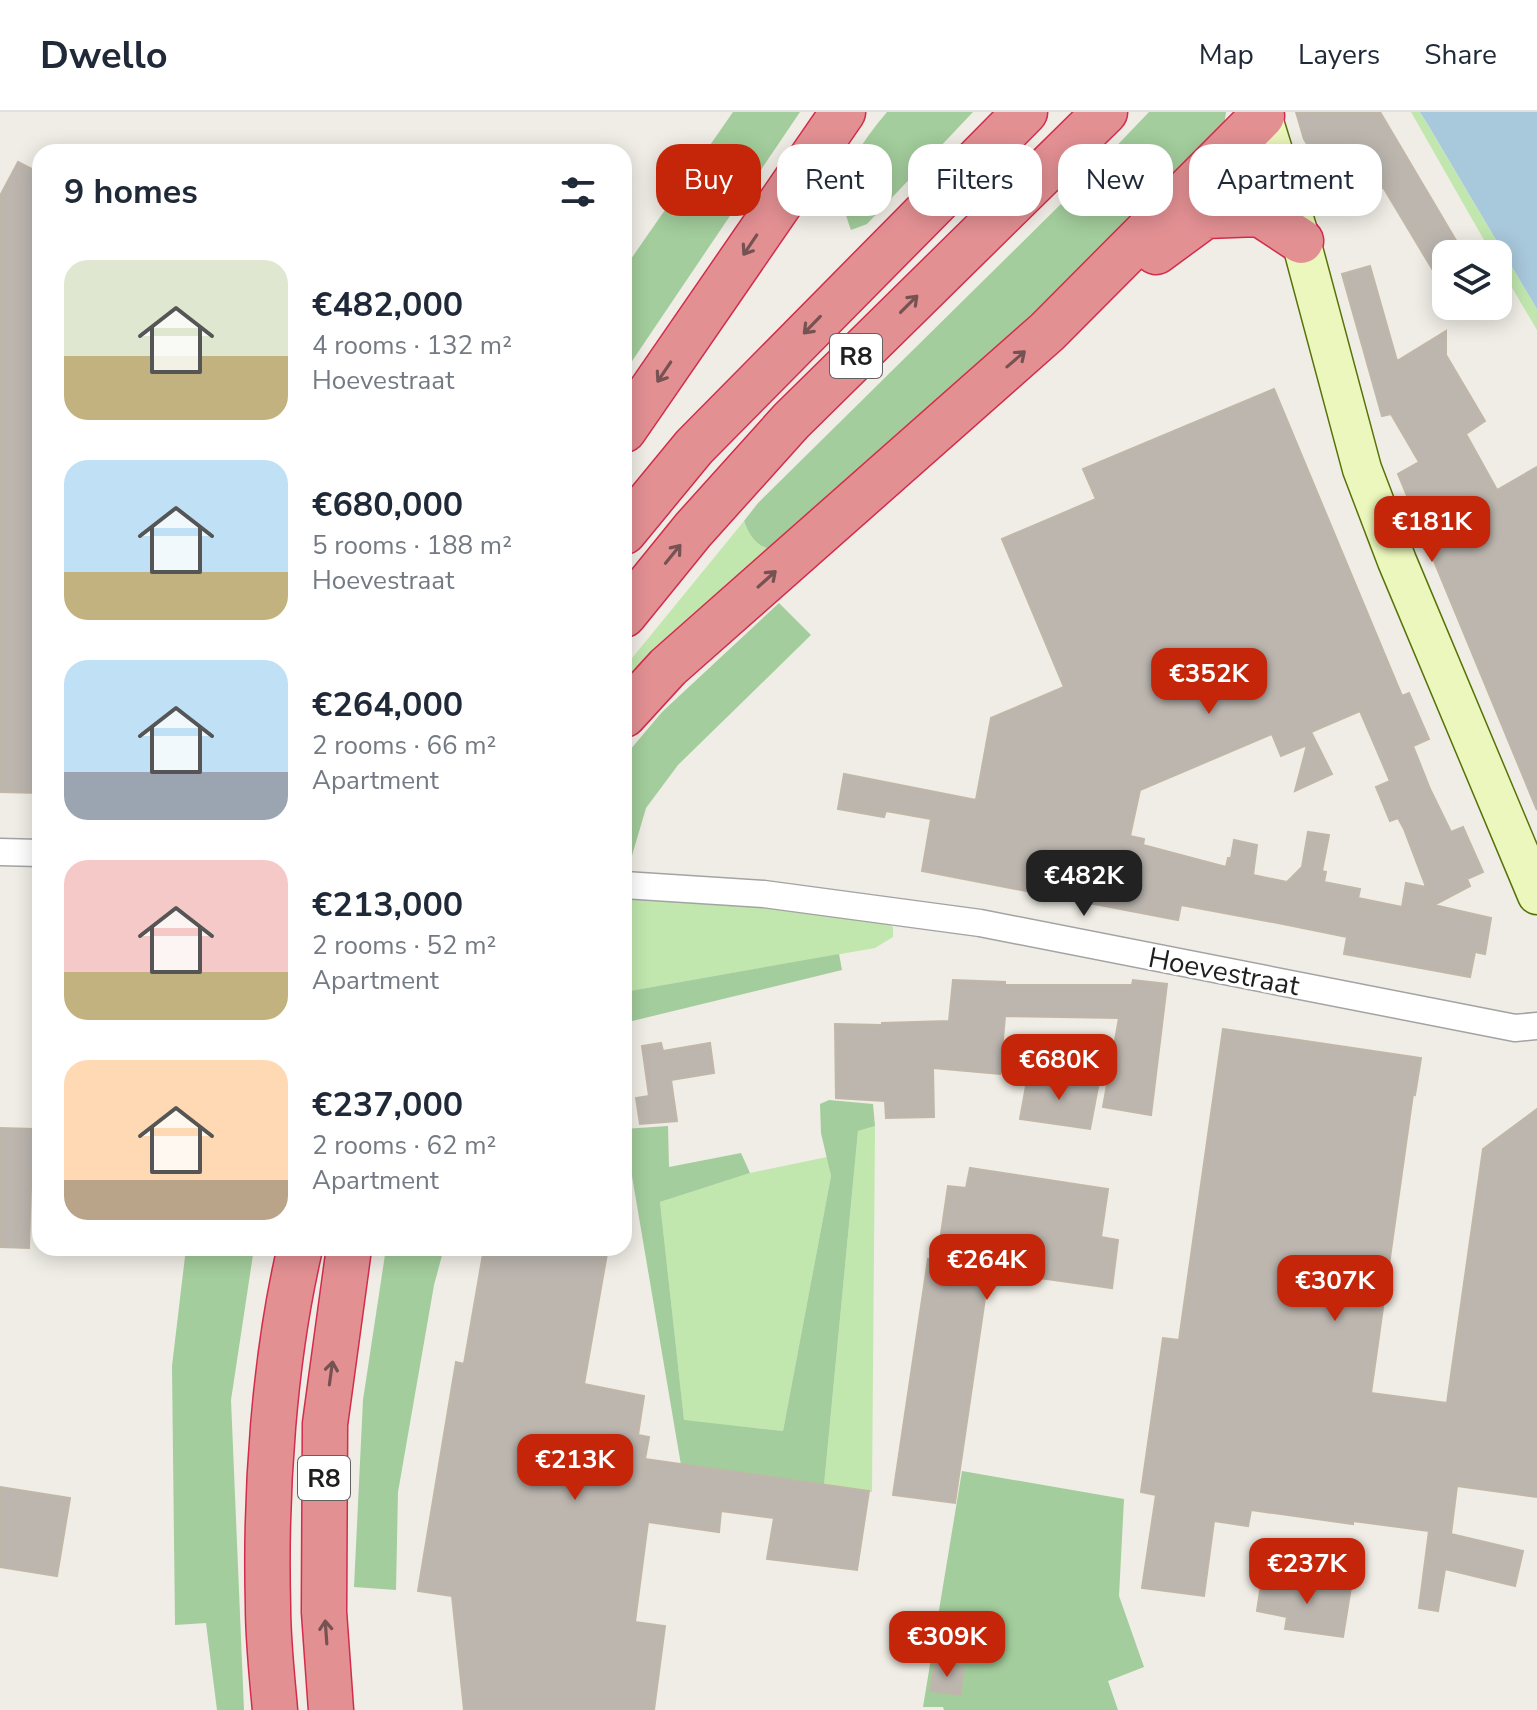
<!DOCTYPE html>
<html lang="en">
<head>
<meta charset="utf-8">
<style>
	:root { --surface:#fff; --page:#f6f6f7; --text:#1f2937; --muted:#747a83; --line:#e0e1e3; --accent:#c52508 }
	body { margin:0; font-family:"Nunito Sans",sans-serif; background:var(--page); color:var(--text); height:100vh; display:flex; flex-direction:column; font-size:30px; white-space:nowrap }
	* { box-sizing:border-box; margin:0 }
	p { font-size:26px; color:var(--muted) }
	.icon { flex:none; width:44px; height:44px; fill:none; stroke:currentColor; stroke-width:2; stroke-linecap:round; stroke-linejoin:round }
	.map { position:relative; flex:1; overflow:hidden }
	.sheet { position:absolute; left:32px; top:32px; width:600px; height:1112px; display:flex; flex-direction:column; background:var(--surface); border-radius:24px; box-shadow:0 4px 20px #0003 }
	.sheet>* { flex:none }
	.guide { position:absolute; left:656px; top:32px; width:760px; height:72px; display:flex; gap:16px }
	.fabs { position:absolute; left:1432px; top:128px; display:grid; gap:16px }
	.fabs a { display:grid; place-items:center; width:80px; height:80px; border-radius:16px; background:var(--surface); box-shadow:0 4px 20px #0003; font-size:40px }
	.price { position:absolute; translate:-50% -68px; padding:0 18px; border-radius:16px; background:var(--accent); color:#fff; font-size:26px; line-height:52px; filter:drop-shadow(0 2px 4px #0008) }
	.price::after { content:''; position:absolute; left:50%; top:48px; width:24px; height:18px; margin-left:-12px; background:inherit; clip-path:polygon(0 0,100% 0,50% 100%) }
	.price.current { background:#222; color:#fff }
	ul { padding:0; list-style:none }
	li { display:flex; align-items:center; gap:24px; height:200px; padding:0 32px }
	li span { display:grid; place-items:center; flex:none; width:224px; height:160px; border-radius:24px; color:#555 }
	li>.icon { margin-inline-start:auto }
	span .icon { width:96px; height:96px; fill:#fffc; stroke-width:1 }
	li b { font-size:34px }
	h2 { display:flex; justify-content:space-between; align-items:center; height:96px; padding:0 32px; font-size:34px }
	.chip { padding:0 28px; border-radius:24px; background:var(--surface); box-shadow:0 4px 20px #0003; font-size:28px; line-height:72px }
	.chip.current { background:var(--accent); color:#fff }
	header { display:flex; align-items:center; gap:48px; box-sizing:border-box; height:112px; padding:0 40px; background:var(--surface); border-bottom:2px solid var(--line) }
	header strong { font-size:38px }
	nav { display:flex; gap:44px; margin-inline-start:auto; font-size:28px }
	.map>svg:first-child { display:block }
	.grass { fill:#c1e7ae }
	.forest { fill:#a3cd9c }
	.water { fill:#a8c8db }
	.building { fill:#bcb6af; stroke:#c0b7a8; stroke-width:2; fill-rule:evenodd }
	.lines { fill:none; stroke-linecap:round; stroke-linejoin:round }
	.street-casing { stroke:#a3a3a3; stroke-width:29 }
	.secondary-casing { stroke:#577209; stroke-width:41 }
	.highway-casing { stroke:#d42c4c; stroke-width:47 }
	.street { stroke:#fff; stroke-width:26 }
	.secondary { stroke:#ebf7bc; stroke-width:38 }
	.highway { stroke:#e39093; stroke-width:44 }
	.oneway { stroke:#775253 }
	.labels { text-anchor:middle; stroke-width:6; stroke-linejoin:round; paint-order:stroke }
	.shield { fill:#fff; stroke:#626262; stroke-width:2 }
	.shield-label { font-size:26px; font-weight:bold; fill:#1f1f1f }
	.street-label { font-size:28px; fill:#1f1f1f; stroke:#fff }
</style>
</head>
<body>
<header>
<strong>Dwello</strong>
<nav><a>Map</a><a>Layers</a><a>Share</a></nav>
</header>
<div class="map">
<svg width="1537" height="1598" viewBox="0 0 1537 1598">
	<rect width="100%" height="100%" fill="#efede5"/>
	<!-- grass -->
	<path class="grass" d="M1411,0h9l117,197v21l-39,-66v-10h-6z
		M744,409c6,17 15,28 32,29l-152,142v-24z
		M624,780l89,7 175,24 5,4v10l-18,11 -251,44z
		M875,1014l-3,366 -48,-7 34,-354z
		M827,1045l4,19 -48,255 -99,-10 -24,-219 90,-29z"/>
	<!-- forest -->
	<path class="forest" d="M733,0h67l-176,261v-104z
		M887,0h86l-106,112 -16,6c-5,-14 -12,-34 -7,-49 8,-25 27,-50 43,-69z
		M1149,0h77l-3,21 -86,101 -361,316c-17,-1 -26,-12 -32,-29l14,-18 304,-300z
		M779,491l32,32 -133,130 -32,43 -15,51h-7v-102l38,-45z
		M839,842l3,16 -218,53v-31z
		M829,988l44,4 2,22 -17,5 -34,354 -143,-20 -57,-336 44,-3 1,41 72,-14 9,20 -90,29 24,218 99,11 48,-255 -10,-43 -1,-29z
		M186,1136h68l-23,152 13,310h-27l-11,-87 -31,2 -3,-259z
		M386,1136h58l-10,37 -36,207 -2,98 -42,-3 9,-187z
		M962,1359l162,28 -5,97 25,71 -36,14 10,29h-174l-1,-3h-20z"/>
	<!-- water -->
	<path class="water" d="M1420,0h117v197l-109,-184z"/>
	<!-- building -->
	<path class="building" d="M1296,0h84l84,142h-18v38l-63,-105 -37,22 -42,-70z
		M18,50l22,11v620l-40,-1v-596z
		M1370,154l27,95 49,-30v24l39,66 -19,13 31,56 40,-23v343l-139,-336 21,-12 -28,-48 -9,2 -40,-142z
		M1274,277l128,307 7,-3 20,46 -16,7 17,43 21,43 12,-5 20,45 -16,7 3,7 -36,19 57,13 -6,36 -10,-2 -5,25 -126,-23 3,-17 -64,-13 -102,-19 -3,15 -256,-49 9,-52 -45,-8 -2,6 -46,-8 6,-35 132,26 15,-82 73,-31 -62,-148 94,-40 -13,-30zM1360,599l30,70 -14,6 14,34 8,-3 6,11 22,58 -20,-4 -4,24 -44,-9 2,-9 -36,-7 2,-10 -4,-1 7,-36 -21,-3 -6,35 -15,15 -34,-7 4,-30 -23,-5 -3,18h-3l-2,9 -83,-22 1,-6 -14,-3 10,-46 132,-56 9,22 26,-11 -12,46 37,-17 -21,-42z
		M953,868l52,2v3h127l1,-5 34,4 -16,131 -48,-8 16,-89 -114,-2 -5,58 -67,-6 1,49 -48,1 -1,-17 -49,-3 -1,-74 47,1v-2l67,-2z
		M1223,917l198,29 -6,37 -2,-1 -42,299 76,10 36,-254 54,-40v388l-80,-11 -6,48 72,17 -8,35 -70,-17 -7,42 -19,-3 10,-77 -76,-10v3l-102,-14 -3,16 -34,-5 -10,75 -62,-8 14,-93 -15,-3 22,-154 16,2z
		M661,931l2,8 47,-8 4,30 -43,7 6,41 -37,3 -4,-26 13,-2 -7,-50z
		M1028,963l70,12 -8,42 -70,-10z
		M0,1016l33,1 -4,119 -29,-1z
		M970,1056l138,21 -7,48 17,3 -6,48 -123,-17 -34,232 -62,-8 35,-236 9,2 11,-75 18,2z
		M484,1136h124l-24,136 60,12 -6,39 11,2 -4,22 224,32 -12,79 -90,-11 7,-41 -53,-7 -2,21 -71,-10 -13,100 30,4 -11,84h-190l-12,-114 -34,-5 38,-229 8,2z
		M0,1375l70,11 -13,78 -57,-9z
		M1262,1466l58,9 1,-4 30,4 -8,50 -58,-8 2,-12 -30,-6z
		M935,1551l29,4 -4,28 -30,-4z"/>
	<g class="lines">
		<defs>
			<path id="street" d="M0,740l40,1
				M624,773l140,9 216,29 535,105 22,-2"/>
			<path id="secondary" d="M1261,0l40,129 61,228 35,92 140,334"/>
			<path id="highway" d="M1156,140l49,-36 55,-2 41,27
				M624,318l219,-318
				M624,420l70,-85 331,-335
				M624,503l69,-85 98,-109 314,-309
				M624,603l44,-48 379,-335 215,-216
				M275,1598c-3,-34 -7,-69 -7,-104 -3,-114 6,-247 32,-358
				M331,1598l-7,-98 1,-188 24,-176"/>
		</defs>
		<!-- street casing -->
		<use href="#street" class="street-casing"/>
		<!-- secondary casing -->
		<use href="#secondary" class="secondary-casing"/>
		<!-- highway casing -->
		<use href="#highway" class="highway-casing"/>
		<!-- street -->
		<use href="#street" class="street"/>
		<!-- secondary -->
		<use href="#secondary" class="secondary"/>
		<!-- highway -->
		<use href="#highway" class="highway"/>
	</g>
	<!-- one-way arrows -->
	<defs><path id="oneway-shaft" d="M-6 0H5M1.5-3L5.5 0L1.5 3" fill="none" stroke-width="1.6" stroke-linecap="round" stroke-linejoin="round" transform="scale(2)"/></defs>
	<g class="oneway">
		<use href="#oneway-shaft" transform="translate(750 133) rotate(124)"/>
		<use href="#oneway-shaft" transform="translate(909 192) rotate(-45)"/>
		<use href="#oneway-shaft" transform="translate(812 213) rotate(134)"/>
		<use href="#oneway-shaft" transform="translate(1016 247) rotate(-41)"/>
		<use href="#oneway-shaft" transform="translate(664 260) rotate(124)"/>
		<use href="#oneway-shaft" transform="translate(673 442) rotate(-51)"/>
		<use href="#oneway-shaft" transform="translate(767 467) rotate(-42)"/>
		<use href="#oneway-shaft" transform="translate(331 1261) rotate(-82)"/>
		<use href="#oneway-shaft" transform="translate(326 1520) rotate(-94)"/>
	</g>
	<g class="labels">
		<!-- shield labels -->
		<g class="shield">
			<rect x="830" y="222" width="52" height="44" rx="6"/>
			<rect x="298" y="1344" width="52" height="44" rx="6"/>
		</g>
		<g class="shield-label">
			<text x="856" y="253">R8</text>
			<text x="324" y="1375">R8</text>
		</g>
		<!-- street labels -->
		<g class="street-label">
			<text transform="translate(1224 859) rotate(11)" y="10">Hoevestraat</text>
		</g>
	</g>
</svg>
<div class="fabs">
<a><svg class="icon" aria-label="layers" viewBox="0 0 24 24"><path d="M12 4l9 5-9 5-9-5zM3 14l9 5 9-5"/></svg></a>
</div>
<b class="price" style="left:1432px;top:452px">€181K</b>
<b class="price" style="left:1209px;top:604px">€352K</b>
<b class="price current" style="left:1084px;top:806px">€482K</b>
<b class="price" style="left:1059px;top:990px">€680K</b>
<b class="price" style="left:987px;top:1190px">€264K</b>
<b class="price" style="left:1335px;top:1211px">€307K</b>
<b class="price" style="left:575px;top:1390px">€213K</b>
<b class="price" style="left:1307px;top:1494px">€237K</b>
<b class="price" style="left:947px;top:1567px">€309K</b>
<div class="guide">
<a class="chip current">Buy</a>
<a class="chip">Rent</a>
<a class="chip">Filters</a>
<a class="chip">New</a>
<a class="chip">Apartment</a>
</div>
<section class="sheet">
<h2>9 homes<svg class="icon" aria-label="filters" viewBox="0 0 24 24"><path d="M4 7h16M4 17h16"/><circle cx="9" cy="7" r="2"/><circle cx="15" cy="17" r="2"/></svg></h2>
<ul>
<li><span style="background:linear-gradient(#dfe7d0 60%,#c2b280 0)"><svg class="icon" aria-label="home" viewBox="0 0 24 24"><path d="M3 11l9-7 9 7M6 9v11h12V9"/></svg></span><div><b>€482,000</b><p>4 rooms · 132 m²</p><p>Hoevestraat</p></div></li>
<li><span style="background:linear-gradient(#bfe0f5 70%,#c2b280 0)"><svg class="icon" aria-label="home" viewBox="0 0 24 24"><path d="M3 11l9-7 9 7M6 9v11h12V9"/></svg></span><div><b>€680,000</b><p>5 rooms · 188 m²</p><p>Hoevestraat</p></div></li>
<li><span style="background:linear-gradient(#bfe0f5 70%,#9aa5b1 0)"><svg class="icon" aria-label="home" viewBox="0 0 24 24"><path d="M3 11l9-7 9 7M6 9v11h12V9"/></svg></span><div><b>€264,000</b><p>2 rooms · 66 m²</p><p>Apartment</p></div></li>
<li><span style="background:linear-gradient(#f6c9c9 70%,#c2b280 0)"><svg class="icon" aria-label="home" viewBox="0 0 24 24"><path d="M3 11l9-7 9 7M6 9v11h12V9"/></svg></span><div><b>€213,000</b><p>2 rooms · 52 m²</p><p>Apartment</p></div></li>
<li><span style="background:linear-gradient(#ffd9b3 75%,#b9a48a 0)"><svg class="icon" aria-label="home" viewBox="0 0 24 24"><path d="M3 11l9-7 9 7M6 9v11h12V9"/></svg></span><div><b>€237,000</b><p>2 rooms · 62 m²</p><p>Apartment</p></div></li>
</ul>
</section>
</div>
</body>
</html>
